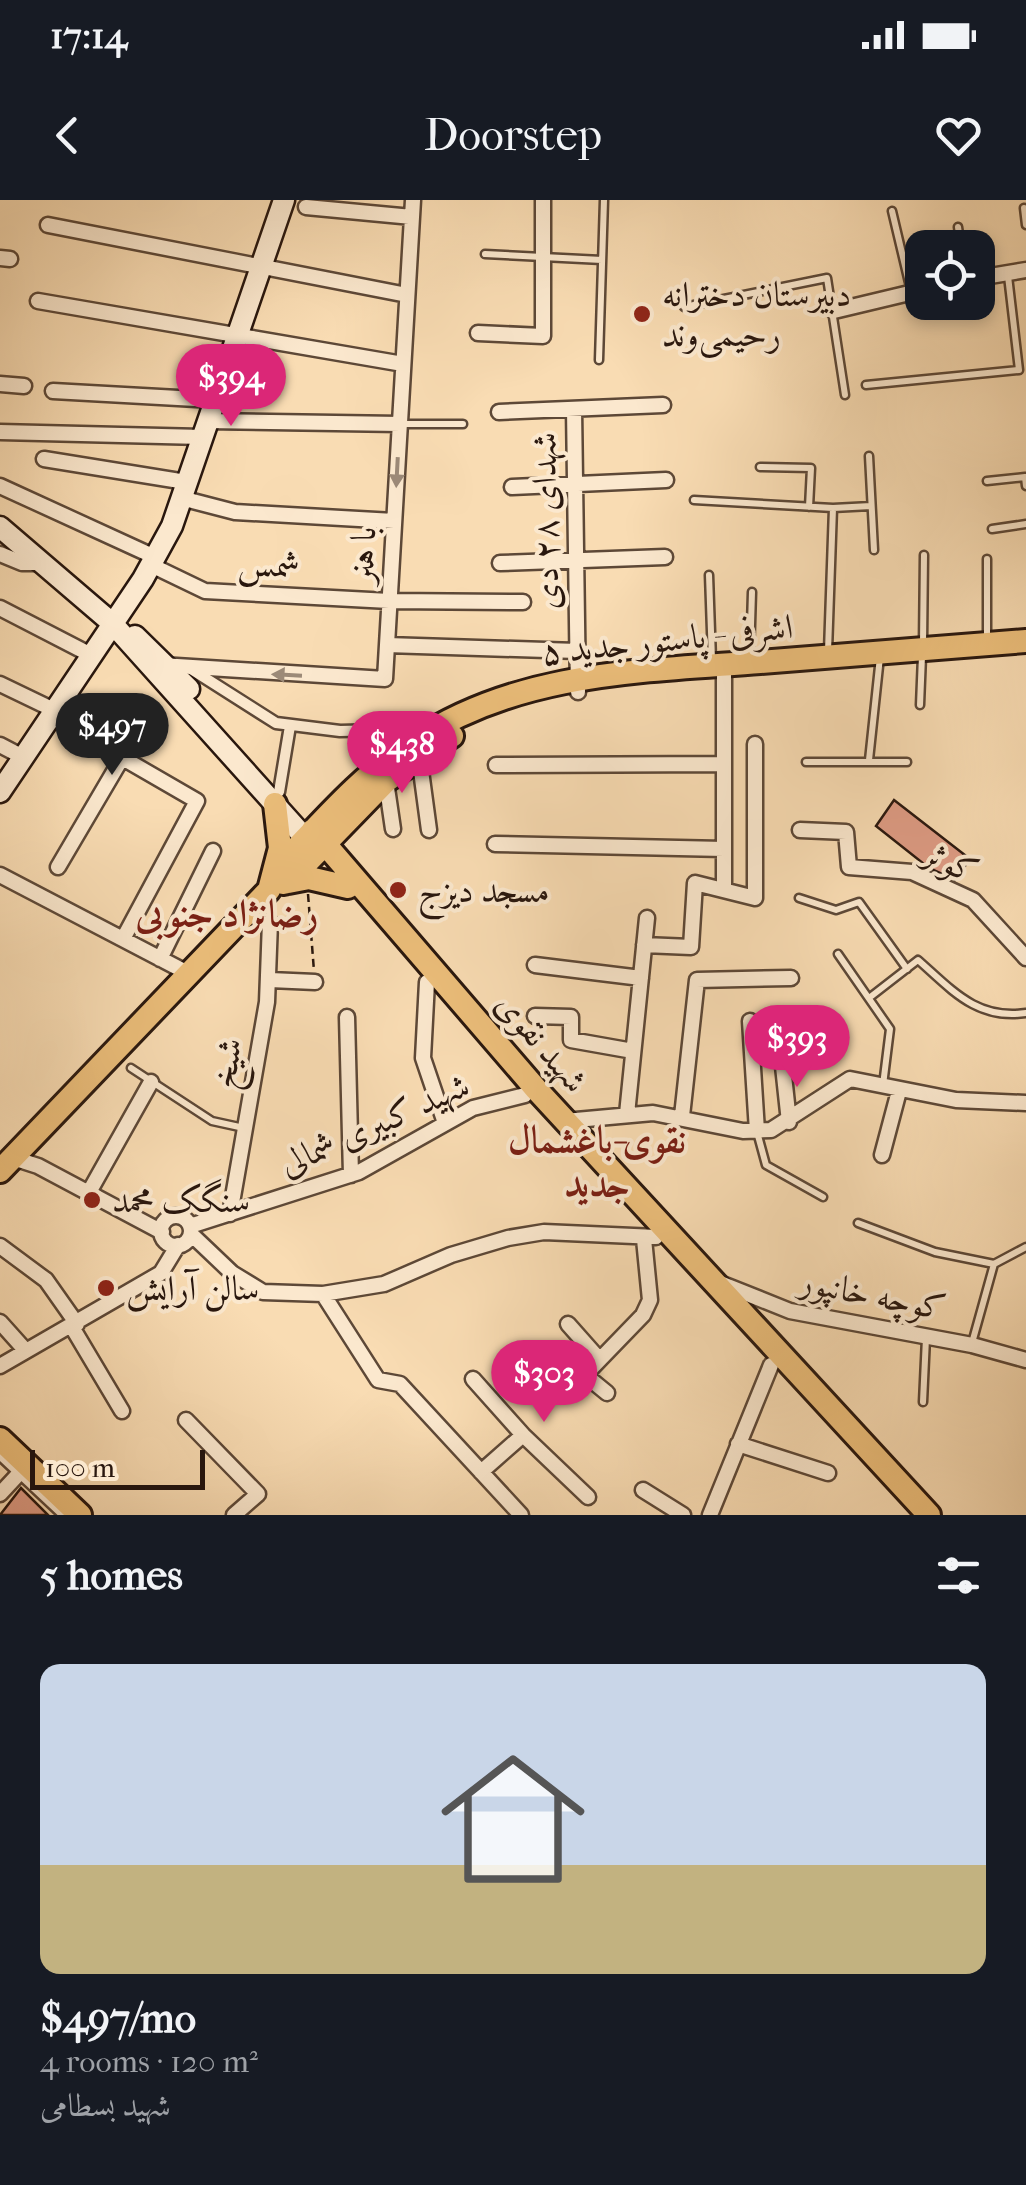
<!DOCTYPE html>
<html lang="en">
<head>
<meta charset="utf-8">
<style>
	:root { --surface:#171b24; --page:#242831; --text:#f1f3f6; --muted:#9ea1a6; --accent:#db2777 }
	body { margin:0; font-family:"IM FELL French Canon",Amiri,serif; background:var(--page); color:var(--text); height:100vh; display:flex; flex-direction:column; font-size:38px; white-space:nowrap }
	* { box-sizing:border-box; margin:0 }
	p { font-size:32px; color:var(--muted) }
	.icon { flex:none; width:55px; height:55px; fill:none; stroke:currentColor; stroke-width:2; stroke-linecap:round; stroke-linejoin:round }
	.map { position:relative; height:1315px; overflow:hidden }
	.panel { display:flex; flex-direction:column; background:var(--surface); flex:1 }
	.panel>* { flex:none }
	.fabs { position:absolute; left:905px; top:30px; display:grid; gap:20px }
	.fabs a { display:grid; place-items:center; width:90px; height:90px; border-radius:20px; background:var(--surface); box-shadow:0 5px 15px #0003; font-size:50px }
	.scale { position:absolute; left:30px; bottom:25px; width:175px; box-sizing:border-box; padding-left:10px; border:5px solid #29170e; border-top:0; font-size:28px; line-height:35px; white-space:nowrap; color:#29170e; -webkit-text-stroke:8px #fbe8ce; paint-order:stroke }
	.price { position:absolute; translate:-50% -85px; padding:0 22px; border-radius:35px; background:var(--accent); color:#fff; font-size:32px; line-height:65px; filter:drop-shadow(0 2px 5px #0008) }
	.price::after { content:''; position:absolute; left:50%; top:60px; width:30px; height:22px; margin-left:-15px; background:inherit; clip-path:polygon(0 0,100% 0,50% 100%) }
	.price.selected { background:#222; color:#fff }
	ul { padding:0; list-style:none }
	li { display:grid; align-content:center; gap:20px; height:530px; padding:0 40px }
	li span { display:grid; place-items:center; height:310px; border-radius:20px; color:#555 }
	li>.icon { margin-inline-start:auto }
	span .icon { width:180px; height:180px; fill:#fffc; stroke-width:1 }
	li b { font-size:42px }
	h2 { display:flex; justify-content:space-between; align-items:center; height:120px; padding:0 40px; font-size:42px }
	.status { display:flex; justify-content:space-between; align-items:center; height:70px; padding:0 50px; background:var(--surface); direction:ltr }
	.status svg { height:28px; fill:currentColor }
	header { display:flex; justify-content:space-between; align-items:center; height:130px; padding:0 40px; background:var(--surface); font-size:45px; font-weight:600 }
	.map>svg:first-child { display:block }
	.building { fill:#df9c85; stroke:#29170e; stroke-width:2.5 }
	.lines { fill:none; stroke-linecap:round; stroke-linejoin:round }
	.service-casing { stroke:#5d4837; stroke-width:11 }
	.pedestrian-casing { stroke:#5d4837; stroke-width:15 }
	.minor-casing { stroke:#5d4837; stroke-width:19 }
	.secondary-casing { stroke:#29170e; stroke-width:25 }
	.primary-casing { stroke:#29170e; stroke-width:28 }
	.path { stroke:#29170e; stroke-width:2.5; stroke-dasharray:8 5; stroke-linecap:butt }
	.service { stroke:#fbe8ce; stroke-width:6 }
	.pedestrian { stroke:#fbe8ce; stroke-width:10 }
	.minor { stroke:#fbe8ce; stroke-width:14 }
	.secondary { stroke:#fbe8ce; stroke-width:20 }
	.primary { stroke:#ecbe7a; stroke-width:22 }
	.oneway { fill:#9c8a78 }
	.poi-dot { fill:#8f2418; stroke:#fbe8ce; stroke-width:4 }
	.labels { text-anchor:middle; stroke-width:8; stroke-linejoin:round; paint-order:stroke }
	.poi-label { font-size:35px; fill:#29170e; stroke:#fbe8ce; text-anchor:start }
	.street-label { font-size:35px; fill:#29170e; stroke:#fbe8ce }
	.neighbourhood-label { font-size:38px; font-weight:bold; fill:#7a1f14; stroke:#fbe8ce }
</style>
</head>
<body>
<div class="status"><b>17:14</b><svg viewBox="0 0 49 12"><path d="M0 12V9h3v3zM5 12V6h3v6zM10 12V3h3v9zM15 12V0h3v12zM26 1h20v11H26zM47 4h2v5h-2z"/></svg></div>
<header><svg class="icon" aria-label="back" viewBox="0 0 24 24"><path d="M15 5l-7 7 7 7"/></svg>Doorstep<svg class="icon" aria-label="heart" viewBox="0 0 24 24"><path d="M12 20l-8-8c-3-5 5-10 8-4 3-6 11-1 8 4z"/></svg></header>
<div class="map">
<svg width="1026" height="1315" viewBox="0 0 1026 1315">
	<rect width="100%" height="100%" fill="#f9dcb3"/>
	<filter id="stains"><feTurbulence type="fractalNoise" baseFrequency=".002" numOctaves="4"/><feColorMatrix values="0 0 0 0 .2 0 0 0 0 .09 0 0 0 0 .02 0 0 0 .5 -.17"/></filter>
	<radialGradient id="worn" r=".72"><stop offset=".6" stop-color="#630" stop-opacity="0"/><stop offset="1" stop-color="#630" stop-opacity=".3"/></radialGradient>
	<!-- building -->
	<path class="building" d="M894,600l76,59 -15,21 -26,-12 -53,-42z
		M21,1288l27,27h-48z"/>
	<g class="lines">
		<defs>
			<path id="service" d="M1024,8l2,17
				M892,11l19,80
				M958,27l3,21
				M485,54l117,6
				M684,107l143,-29 18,117
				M599,160l5,-160
				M866,185l153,-15 -11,-94
				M401,224h62
				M869,256l5,94
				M760,267l51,1 -2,39
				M987,281l38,-4 1,9
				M694,300l139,8 38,-2
				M992,329l34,-5
				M987,359v79
				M709,375l3,85
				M923,443l1,-88
				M828,451l5,-143
				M750,457l2,-65
				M920,505l2,-49
				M869,560l11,-103
				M806,562h101
				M799,698l37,12 23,-8 48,67
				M838,754l52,75 -7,56
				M869,798l49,-38c35,31 59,60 108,53
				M131,868l81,53 32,7
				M757,932l9,33 57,32
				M858,1023l77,29 59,12
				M972,1143l22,-79 32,-17
				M923,1202l3,-64
				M0,1257l62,58"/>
			<path id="pedestrian" d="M191,469l85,54 64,8 83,-2
				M279,592l11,-66"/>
			<path id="minor" d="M306,7l106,10
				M48,25l359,70
				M0,58l10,1
				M978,78l48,-8
				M38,101l365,63
				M834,111l88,-21
				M478,133l65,3v-136
				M0,184l24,2
				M53,191l161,9
				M574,209l4,283
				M499,212l164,-7
				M207,221l193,3
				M0,232l202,5
				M44,259l142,23
				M0,286l155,71
				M512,287l154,-7
				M181,298l54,14 159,9
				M0,354l22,9h19
				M500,363l165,-6
				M151,365l54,26 184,10 134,1
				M0,408l91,47
				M387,445l190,6
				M161,465l224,14 28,-479
				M0,484l54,26
				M50,516l147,85 -74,138
				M0,545l23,12
				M419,556l10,74
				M496,565l228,-1
				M386,581l7,48
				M800,630l46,2 3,35 63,5 61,28 53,58
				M495,644l229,5
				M58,667l64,-109
				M0,675l182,95
				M724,688v-223
				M644,745l47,2 4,-64 60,15v-154
				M160,759l53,-108
				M535,765l106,13
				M270,780l45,2
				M427,782l-4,76 22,65
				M535,816l36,1v23l62,11
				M347,817l4,158
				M750,821l7,110
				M782,857l7,65
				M627,914l20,-196
				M682,916l15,-136 94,-2
				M565,921l88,-8 90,18 28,-1 79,-51 106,21 70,3
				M882,955l17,-64
				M10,957l28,9 124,66
				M88,994l63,-112
				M230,1014l37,-212 3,-80
				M161 1031a15 15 0 1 1 30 0a15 15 0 1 1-30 0Z
				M190,1026l169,-54 114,-64 52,-13
				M191,1034l41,39 31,19 60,2 61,-10 67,-29 57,-17 36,-6 112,5
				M0,1046l46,34 31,44
				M715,1081l75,30 182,34 54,15
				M323,1094l55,86 22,4 121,131
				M0,1122l26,29
				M568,1124l31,35
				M72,1127l50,84
				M0,1166l161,-93 17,-28
				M473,1179l50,56 65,62
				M607,1193l-22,-18 58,-60 7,-15 -6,-61
				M186,1220l72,74 -24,21
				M738,1244l90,29
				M481,1272l42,-37
				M643,1290l40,25
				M0,1294l27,-29
				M710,1315l61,-150"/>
			<path id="secondary" d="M0,327l112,96 194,216
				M135,436l54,53
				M0,592l143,-213 29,-53 112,-326"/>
			<path id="primary" d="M313,630l223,259 393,426
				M277,669c44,-46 84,-94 139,-129 103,-68 226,-69 344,-78 89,-7 177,-14 266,-21
				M288,682l98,-101 66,-45
				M283,683l26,-5 39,9
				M0,971l269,-281 11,-42 -5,-44
				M0,1239l80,76"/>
		</defs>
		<!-- service casing -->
		<use href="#service" class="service-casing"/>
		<!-- pedestrian casing -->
		<use href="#pedestrian" class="pedestrian-casing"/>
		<!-- minor casing -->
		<use href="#minor" class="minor-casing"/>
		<!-- secondary casing -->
		<use href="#secondary" class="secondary-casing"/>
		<!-- primary casing -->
		<use href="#primary" class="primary-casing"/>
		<!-- path -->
		<path class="path" d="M308,694l6,77"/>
		<!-- service -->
		<use href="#service" class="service"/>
		<!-- pedestrian -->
		<use href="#pedestrian" class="pedestrian"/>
		<!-- minor -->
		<use href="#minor" class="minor"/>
		<!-- secondary -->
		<use href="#secondary" class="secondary"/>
		<!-- primary -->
		<use href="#primary" class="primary"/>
	</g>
	<!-- one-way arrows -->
	<defs><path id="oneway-solid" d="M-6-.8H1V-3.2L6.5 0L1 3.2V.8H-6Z" transform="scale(2.5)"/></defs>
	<g class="oneway">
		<use href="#oneway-solid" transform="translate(397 272) rotate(93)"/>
		<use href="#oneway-solid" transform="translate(287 475) rotate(-177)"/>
	</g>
	<!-- markers -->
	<g class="poi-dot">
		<circle cx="642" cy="114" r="10"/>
		<circle cx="398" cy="690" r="10"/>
		<circle cx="92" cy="1000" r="10"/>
		<circle cx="106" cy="1088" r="10"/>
	</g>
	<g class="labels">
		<!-- poi labels -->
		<g class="poi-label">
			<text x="662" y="106">دبیرستان دخترانه<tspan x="662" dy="40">رحیمی‌وند</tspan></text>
			<text x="418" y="702">مسجد دیزج</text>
			<text x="112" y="1012">سنگک محمد</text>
			<text x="126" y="1100">سالن آرایش</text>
		</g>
		<!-- street labels -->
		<g class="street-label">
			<text transform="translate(545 321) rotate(-91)" y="12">شهدای ۲۸ دی</text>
			<text transform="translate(362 355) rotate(-87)" y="12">با هنر</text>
			<text transform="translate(269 364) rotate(3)" y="12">شمس</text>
			<text transform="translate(667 439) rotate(-6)" y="12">اشرفی - پاستور جدید ۵</text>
			<text transform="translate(951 662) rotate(24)" y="12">کوثر</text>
			<text transform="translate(542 842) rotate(49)" y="12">شهید نقوی</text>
			<text transform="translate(226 863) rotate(-80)" y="12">شیخ</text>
			<text transform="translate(374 924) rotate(-24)" y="12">شهید کبیری شمالی</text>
			<text transform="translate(873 1094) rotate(11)" y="12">کوچه خانپور</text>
		</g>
		<!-- neighbourhood labels -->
		<g class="neighbourhood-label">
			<text x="227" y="726">رضانژاد جنوبی</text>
			<text x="597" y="952">نقوی-باغشمال<tspan x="597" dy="44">جدید</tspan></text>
		</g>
	</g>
	<rect width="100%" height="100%" filter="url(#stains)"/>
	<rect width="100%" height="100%" fill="url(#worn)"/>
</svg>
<div class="fabs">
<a><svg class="icon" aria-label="locate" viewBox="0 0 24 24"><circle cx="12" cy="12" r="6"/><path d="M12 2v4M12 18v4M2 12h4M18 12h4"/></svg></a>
</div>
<div class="scale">100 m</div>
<b class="price" style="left:231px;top:229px">$394</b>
<b class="price selected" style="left:112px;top:578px">$497</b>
<b class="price" style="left:402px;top:596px">$438</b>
<b class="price" style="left:797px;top:890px">$393</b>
<b class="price" style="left:544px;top:1225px">$303</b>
</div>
<section class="panel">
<h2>5 homes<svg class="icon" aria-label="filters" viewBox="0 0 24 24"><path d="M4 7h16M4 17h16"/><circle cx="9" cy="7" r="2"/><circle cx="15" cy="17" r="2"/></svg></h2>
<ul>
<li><span style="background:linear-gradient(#c9d6e8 65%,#c2b280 0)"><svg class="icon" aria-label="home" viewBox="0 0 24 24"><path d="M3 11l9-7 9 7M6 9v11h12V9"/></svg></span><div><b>$497/mo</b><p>4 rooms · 120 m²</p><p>شهید بسطامی</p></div></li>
</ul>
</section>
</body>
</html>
